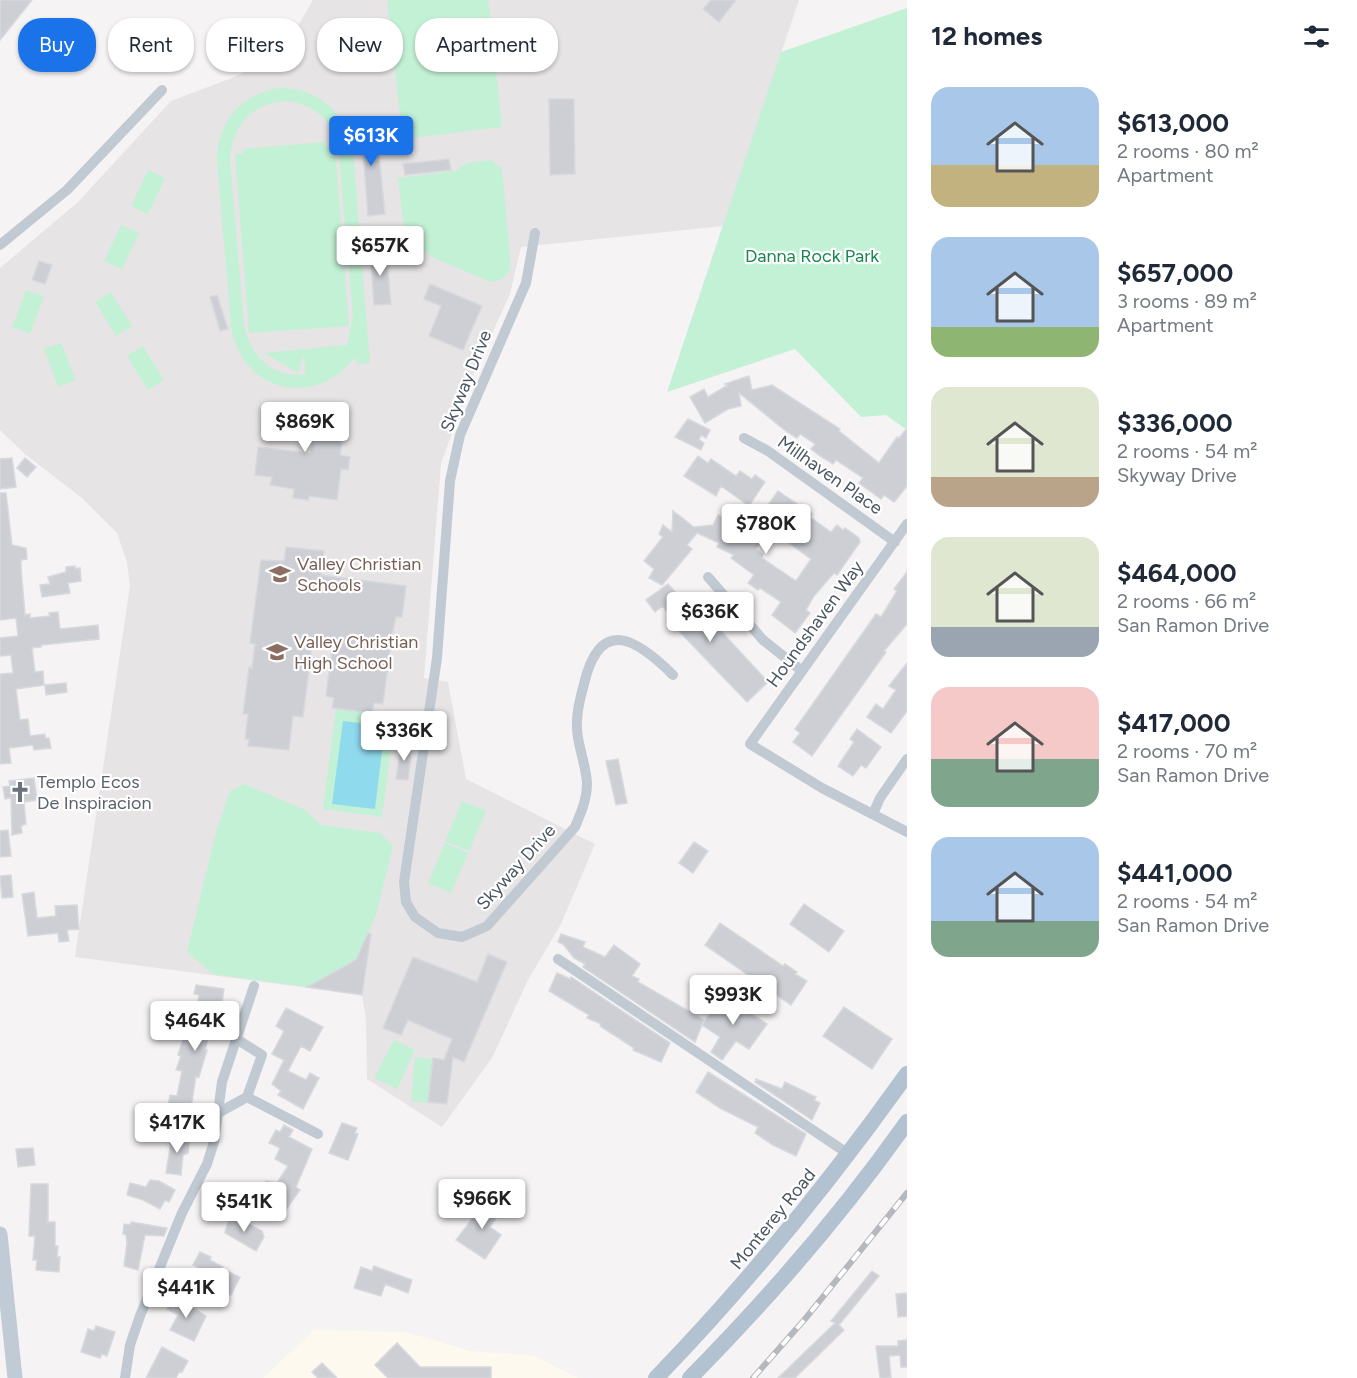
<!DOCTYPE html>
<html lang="en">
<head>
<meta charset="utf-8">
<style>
	:root { --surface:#fff; --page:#f6f6f7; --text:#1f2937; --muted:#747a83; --accent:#1a73e8 }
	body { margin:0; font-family:Figtree,sans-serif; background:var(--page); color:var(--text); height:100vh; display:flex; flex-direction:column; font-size:22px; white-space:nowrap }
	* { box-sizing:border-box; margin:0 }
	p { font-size:20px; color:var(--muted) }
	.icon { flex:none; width:33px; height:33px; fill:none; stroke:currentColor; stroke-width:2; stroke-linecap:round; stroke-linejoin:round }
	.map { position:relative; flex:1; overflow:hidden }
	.sheet { display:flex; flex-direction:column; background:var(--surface); width:450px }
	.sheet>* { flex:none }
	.top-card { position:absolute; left:18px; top:18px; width:570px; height:54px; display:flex; gap:12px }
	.price { position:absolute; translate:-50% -51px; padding:0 14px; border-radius:6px; background:#fff; color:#222; font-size:20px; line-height:39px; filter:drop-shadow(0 2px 3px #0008) }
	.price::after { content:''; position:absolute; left:50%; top:36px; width:18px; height:14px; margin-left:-9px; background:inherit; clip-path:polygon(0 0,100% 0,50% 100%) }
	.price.active { background:var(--accent); color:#fff }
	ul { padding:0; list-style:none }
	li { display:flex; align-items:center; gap:18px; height:150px; padding:0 24px }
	li span { display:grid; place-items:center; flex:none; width:168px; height:120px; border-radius:18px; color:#555 }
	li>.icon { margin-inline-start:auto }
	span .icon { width:72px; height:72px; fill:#fffc; stroke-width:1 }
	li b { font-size:26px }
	h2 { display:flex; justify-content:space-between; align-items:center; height:72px; padding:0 24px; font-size:26px }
	.chip { padding:0 21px; border-radius:24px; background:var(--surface); box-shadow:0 2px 4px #0004; font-size:21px; line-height:54px }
	.chip.active { background:var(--accent); color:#fff }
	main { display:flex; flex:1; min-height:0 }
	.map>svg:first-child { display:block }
	.commercial { fill:#fdf9ef }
	.education { fill:#e6e4e5 }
	.green { fill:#c3f1d5; fill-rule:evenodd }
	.water { fill:#90daee }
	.building { fill:#cdcfd5; stroke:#d7d9de; stroke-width:1.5 }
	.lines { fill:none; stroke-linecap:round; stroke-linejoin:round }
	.street { stroke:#c1cad2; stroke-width:10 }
	.secondary { stroke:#c1cbd6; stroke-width:15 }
	.primary { stroke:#b3c2d1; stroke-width:16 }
	.rail-casing { stroke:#b5b8bd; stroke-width:6 }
	.rail { stroke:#fff; stroke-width:4; stroke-dasharray:11; stroke-linecap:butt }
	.labels { text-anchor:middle; stroke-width:4.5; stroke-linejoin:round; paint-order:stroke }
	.park-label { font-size:18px; fill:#17864f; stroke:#fff }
	.street-label { font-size:18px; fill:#4a5661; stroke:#fff }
	.education-label { font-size:18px; fill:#785e54; stroke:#fff; text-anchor:start }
	.worship-label { font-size:18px; fill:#5b616d; stroke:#fff; text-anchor:start }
</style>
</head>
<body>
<main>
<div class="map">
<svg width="907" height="1378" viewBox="0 0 907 1378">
	<rect width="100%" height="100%" fill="#f5f3f3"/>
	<!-- commercial -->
	<path class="commercial" d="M314,1330l92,2 65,19 64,5 43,22h-315z"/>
	<!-- education -->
	<path class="education" d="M313,0h486l-76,226 -202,21 -11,47 -35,77 -34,92 -17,215 24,4 18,97 129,65 -34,80 -33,56 -36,78 -50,69 -75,-48 -1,-59 -4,-25 -287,-38 55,-371 -3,-24 -10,-29 -35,-35 -56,-43 -26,-25v-162l78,-66 93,-101 66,-25 48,-28z"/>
	<!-- green -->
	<path class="green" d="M387,0h101l14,127 -99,12z
		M907,8v422l-21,-15 -25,2 -66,-68 -128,43 114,-340z
		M279,88c39,0 67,24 74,62l17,213 -13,1 -2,-7c-40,53 -114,35 -124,-31l-14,-165c0,-39 24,-67 62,-73zM289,101c25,4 41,18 49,42l15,173 -6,29 -83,8 34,20 6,-18 1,19c-32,6 -56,-20 -61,-50l-14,-164c1,-34 24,-59 59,-59z
		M325,142l1,5 9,-1 14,180 -100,7 -14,-179 8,-1v-4z
		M491,160l11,9 9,100 -9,10 -11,3 -57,-24 -14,-11 -17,-25 -5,-44 57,-7 12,-8z
		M148,170l17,8 -17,36 -17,-8z
		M121,225l18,8 -17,36 -18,-8z
		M26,290l18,6 -14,38 -18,-7z
		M111,292l21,34 -16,10 -21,-34z
		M61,343l15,37 -18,7 -14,-38z
		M143,346l21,34 -16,10 -21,-34z
		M336,709l59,7 -13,101 -59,-8z
		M244,784l61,26 16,15 59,8 13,13 -17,69 -20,45 -49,27 -94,-13 -26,-22 28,-116 15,-45z
		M462,801l24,10 -17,40 -24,-10z
		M445,843l23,10 -17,40 -23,-10z
		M394,1040l21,10 -18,39 -23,-11z
		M415,1057l24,3 -4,44 -24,-3z"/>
	<!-- water -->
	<path class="water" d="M343,721l42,5 -10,83 -43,-5z"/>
	<!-- building -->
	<path class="building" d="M0,0h32l-32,40z
		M711,0h25l-17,22 -16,-13z
		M549,99h25l1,75 -25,1z
		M368,121v4h8l9,89 -17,2 -5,-65 -6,1 -1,-11h2l-2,-18z
		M449,159l2,11 -46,5 -2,-11z
		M386,249l5,55 -17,1 -4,-55z
		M39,261l13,4 -7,19 -13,-4z
		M430,284l52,22 -19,44 -34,-14 12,-30 -17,-7z
		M217,295l11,34 -8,2 -10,-34z
		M749,376l3,14 20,-5 68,44 -1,2 40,32 18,-26 2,1 8,-10v58l-11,14 -2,2 -10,-7 -3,4 -22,-16 4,-5 -27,-18 -3,4 -13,-8 -9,-7 4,-5 -15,-10 -3,4 -10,-6 -48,-39 2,13 -13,3 -23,14 -15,-26 14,-8 4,8 20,-12 -3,-1z
		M275,406l71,10 -6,39 10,2 -2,13 -7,-1 -4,31 -28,-4 -1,4 -15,-2 1,-9 -24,-4 2,-8 -17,-2 3,-28 52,6 2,-15 -51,-7 3,-19 10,2z
		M688,419l22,11 -4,8 -5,-3 -2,5 5,3 -3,7 -26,-13z
		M698,456l10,7 3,-4 25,17 4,-5 12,8 3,-4 10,7 -16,24 -28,-20 -5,10 -32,-20z
		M12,458l4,29 -16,2v-30z
		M25,458l11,9 -9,10 -10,-9z
		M778,491l34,23 -2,3 21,15 6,-7 6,5 2,-2 14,10 1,4 -23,33 -3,-2 -20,23 -8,14 4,3 -15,20 -23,-18 9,-13 -21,-14 -2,2 -10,-7 6,-8 -23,-17 3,-3 -17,-8 2,-4 -22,-10 -10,12 5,4 -30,36 -13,-7 5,-9 -10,-8 19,-24 -4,-3 4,-9 9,7 1,-21 21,16 19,-2 5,-10 17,8 25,20 -4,6 7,5 -1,4 34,23 15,-22 -22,-16 -7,-7 3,-3 -24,-18z
		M0,493h6l6,52 14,3 1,11 -6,1v8l4,47 5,-1v4l20,-2 -1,-3 9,-1 2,17 38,-4 1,14 -58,6v2l-9,1 3,24 8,-1 1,14 -28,4 4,31 8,-1 2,17 15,-2v4h4l2,10 -17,2 -1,-5 -24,3 2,15 -11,1v-90l13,-1 -2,-18 -11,1v-18l18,-2 -2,-18 -16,2z
		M286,547l38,4 -3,24 85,11 -4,31h-6l-4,18 -9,69 -9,-1 -2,10 -40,-5 2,-10 -8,-2 7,-56 -20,-2 -10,79 -10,-1 -4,34 -41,-4 1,-7h-4l3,-25h-5l6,-47 3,1 3,-24 -5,-1 11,-83 23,1z
		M75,566v3l5,-1 1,13 -13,2 2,10 -28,4 -2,-12 10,-1 -2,-7 18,-5v-5z
		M907,572v52l-23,27 2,1 -74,104 -19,-14 7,-9 -5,-4 81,-115 5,3 16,-26 -3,-2z
		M668,584l28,31 4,-4 12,10 56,61 -21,20 -77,-80 3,-2 -10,-14 -8,6 -9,-12z
		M907,663v48l-16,22 -24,-16 9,-13 7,5 13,-19 -7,-4z
		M66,683l1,9 -21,3 -1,-10z
		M857,729l24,18 -15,21 -5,-3 -8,11 -15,-10 16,-24 -4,-3z
		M401,744l11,2 -4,34 -12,-1z
		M618,759l9,44 -11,2 -10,-44z
		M34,778l3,22 -13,2 2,22 -5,2 1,7 -10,2 -1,-37 -6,1 -2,-12 7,-1 -1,-5z
		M8,830l3,26 -11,1v-26z
		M694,842l14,9 -15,22 -14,-10z
		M11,875l2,22 -11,1 -2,-22z
		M34,892l3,26 19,-2 -1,-10 22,-1 2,24 -12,1 2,11 -10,1 -1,-9 -30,3 -6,-42z
		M804,904l40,27 -15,21 -39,-28z
		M720,923l63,43 2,-2 12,8 -2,2 12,7 -16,24 -86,-60z
		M368,933l3,1 -9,61 -55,-8 49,-27z
		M561,934l24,8 -2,5 22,10 9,-12 26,19 -8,12 7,3 -1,3 66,38 -9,22 -112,-75 2,-3 -11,-6 -11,-14 -5,-2z
		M488,954l19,8 -43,100 -11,-5 -6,47 -19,-2 5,-44 11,2 8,-21 -44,-19 -7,15 -18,-7 30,-71 64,25z
		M557,973l13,6 1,-2 99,66 -9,19 -28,-12 1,-2 -34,-22 1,-2 -14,-6 2,-3 -40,-24z
		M196,985l28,4 -6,41 -7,-2 -6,22h2l-8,27 -3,-1 -5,32h5l-2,14 -28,-5 4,-22 7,1 5,-25 -6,-1 5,-14 -3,-1 7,-22 8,3 6,-41 -5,-1z
		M723,995l44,29 -18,25 -13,-8 -14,19 -11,-8 9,-15 -18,-12z
		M844,1007l48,32 -20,30 -49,-33z
		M286,1008l37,19 -13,24 -9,-5 -13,25 18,9 4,-7 9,5 -16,31 -25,-14 3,-4 -9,-7 12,-24 -12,-6 12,-23 -8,-5z
		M708,1072l98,62 -10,22 -23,-11 -18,-12 3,-6 -38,-19 -24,-16z
		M756,1079l26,10 3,-7 31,15 -2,3 6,3 -8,17 -57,-38z
		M342,1123l15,5 -2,5 3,1 -10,26 -19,-7z
		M284,1125l9,5 -4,7 23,12 -16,38 4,3 -17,24 -10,-6 -2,4 -18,-10 13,-21 11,2 11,-17 -13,-7 5,-11 -11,-5 7,-13 4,2z
		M172,1136l18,2 -2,15 -5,2 -2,20 -15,-2z
		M33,1148l2,17 -17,2 -2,-18z
		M150,1180l9,1 16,9 -6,12 -4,-2 -5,9 -17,-9 -16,-5 3,-12 16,4z
		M31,1184h17v38h7v24h3l-1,11h3l-1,15 -23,-2 1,-10h-4l2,-24h-6z
		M488,1198l15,10 -13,19 11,8 -16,24 -29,-19z
		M214,1200l16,8 -5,10 -16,-8z
		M230,1214l32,17 2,6 -8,14 -31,-18z
		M131,1222l36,6 -3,8 -19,-1 -7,35 -14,-4 3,-23 -1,-8 -3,-1 1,-10 7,1z
		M200,1252l11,5 -1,3 13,7 -1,2 18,8 -9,18 -19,-7 -2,4 -11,-6 7,-15 -13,-6z
		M374,1266l38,14 -4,13 -23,-9 -4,12 -27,-8 7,-21 11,4z
		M872,1271l7,5 -40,49 5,5 -49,48h-17l57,-55 -4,-2z
		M907,1293v23l-9,1 -2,-23z
		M173,1296l33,20 -12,25 -24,-11 8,-15 -11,-6z
		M96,1326l19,6 -8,24 -5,-2 -2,4 -19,-6 7,-23 6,2z
		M907,1340v27h-6l-1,-12 -11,1 2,22h-11l-4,-32h22v-5z
		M397,1343l23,24h71v11h-103l-13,-13z
		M162,1347l26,14 -6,11 -2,-1 -4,7h-30z
		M322,1363l15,15h-19l-6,-6z"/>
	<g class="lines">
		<!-- street -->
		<path class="street" d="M535,233l-9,50 -66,152 -10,46 -13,177 -33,224 2,20 9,15 23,16 24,4 25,-11 88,-99c6,-14 12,-28 12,-44 -1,-18 -9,-36 -10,-54 -1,-15 3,-30 7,-45 16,-68 52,-46 89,-9
			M0,245l67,-55 95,-100
			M744,438l24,13 127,91
			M907,524l-157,220 72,44 85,44
			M708,577l55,63 39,31
			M873,814l7,-16 27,-39
			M558,959l292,196
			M235,1038l27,17 -15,42
			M218,1113l29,-16 71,37
			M125,1378l5,-33 10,-29 42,-103 25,-49 7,-22 8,-60 32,-96"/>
		<!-- secondary -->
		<path class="secondary" d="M0,1234l15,144"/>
		<!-- primary -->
		<path class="primary" d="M656,1378c92,-95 174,-196 251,-304
			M690,1378c79,-80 152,-164 217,-256"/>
		<defs>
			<path id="rail" d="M753,1378l52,-59 102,-126"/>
		</defs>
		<!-- rail casing -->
		<use href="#rail" class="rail-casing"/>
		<!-- rail -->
		<use href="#rail" class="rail"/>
	</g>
	<!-- icons -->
	<defs>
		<symbol id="school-bare" viewBox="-9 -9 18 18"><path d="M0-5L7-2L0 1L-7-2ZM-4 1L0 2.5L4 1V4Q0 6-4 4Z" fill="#8d6e63" stroke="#fff" stroke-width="2.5" paint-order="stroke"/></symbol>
		<symbol id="church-bare" viewBox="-9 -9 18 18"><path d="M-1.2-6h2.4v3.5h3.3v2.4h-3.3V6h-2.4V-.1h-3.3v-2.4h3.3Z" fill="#6b7280" stroke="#fff" stroke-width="2.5" paint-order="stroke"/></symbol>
	</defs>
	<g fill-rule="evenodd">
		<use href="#school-bare" x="265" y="559" width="30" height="30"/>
		<use href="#school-bare" x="262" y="637" width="30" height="30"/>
		<use href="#church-bare" x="5" y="777" width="30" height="30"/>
	</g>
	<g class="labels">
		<!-- park labels -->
		<g class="park-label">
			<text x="812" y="262">Danna Rock Park</text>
		</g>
		<!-- street labels -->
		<g class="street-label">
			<text transform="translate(466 381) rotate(-68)" y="6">Skyway Drive</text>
			<text transform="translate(830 475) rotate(35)" y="6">Millhaven Place</text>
			<text transform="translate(815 624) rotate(-54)" y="6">Houndshaven Way</text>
			<text transform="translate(516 867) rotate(-48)" y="6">Skyway Drive</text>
			<text transform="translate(773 1219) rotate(-51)" y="6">Monterey Road</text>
		</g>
		<!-- education labels -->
		<g class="education-label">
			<text x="297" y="570">Valley Christian<tspan x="297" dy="21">Schools</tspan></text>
			<text x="294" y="648">Valley Christian<tspan x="294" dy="21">High School</tspan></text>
		</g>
		<!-- worship labels -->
		<g class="worship-label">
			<text x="37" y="788">Templo Ecos<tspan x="37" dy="21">De Inspiracion</tspan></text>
		</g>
	</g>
</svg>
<b class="price active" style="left:371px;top:167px">$613K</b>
<b class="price" style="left:380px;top:277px">$657K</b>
<b class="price" style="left:305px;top:453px">$869K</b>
<b class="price" style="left:766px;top:555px">$780K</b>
<b class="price" style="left:710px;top:643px">$636K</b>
<b class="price" style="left:404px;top:762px">$336K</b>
<b class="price" style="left:733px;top:1026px">$993K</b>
<b class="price" style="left:195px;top:1052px">$464K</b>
<b class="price" style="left:177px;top:1154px">$417K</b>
<b class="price" style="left:482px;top:1230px">$966K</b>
<b class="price" style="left:244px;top:1233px">$541K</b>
<b class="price" style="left:186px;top:1319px">$441K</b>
<div class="top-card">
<a class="chip active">Buy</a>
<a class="chip">Rent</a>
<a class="chip">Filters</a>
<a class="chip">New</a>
<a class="chip">Apartment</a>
</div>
</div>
<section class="sheet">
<h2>12 homes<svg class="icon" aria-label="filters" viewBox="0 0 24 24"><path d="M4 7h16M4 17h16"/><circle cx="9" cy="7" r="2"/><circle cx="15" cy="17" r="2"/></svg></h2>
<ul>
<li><span style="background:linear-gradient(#a9c7e8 65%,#c2b280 0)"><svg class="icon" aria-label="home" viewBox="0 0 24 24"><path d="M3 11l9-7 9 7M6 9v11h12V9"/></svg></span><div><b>$613,000</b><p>2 rooms · 80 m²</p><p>Apartment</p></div></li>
<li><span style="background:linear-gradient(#a9c7e8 75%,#8fb573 0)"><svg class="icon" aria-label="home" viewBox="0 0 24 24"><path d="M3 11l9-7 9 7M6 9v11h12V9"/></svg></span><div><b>$657,000</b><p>3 rooms · 89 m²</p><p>Apartment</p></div></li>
<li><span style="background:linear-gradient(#dfe7d0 75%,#b9a48a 0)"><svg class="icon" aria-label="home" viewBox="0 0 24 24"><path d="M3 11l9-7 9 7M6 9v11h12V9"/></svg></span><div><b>$336,000</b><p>2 rooms · 54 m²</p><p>Skyway Drive</p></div></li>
<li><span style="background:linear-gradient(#dfe7d0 75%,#9aa5b1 0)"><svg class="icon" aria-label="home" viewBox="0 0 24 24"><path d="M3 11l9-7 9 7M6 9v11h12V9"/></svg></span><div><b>$464,000</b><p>2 rooms · 66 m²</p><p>San Ramon Drive</p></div></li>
<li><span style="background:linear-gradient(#f6c9c9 60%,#7fa58c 0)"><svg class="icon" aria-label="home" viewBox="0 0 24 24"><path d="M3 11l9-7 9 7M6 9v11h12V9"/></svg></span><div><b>$417,000</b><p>2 rooms · 70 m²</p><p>San Ramon Drive</p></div></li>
<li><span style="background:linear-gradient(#a9c7e8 70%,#7fa58c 0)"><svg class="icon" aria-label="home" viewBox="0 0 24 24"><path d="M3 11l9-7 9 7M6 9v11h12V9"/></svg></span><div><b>$441,000</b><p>2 rooms · 54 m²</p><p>San Ramon Drive</p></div></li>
</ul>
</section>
</main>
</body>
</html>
